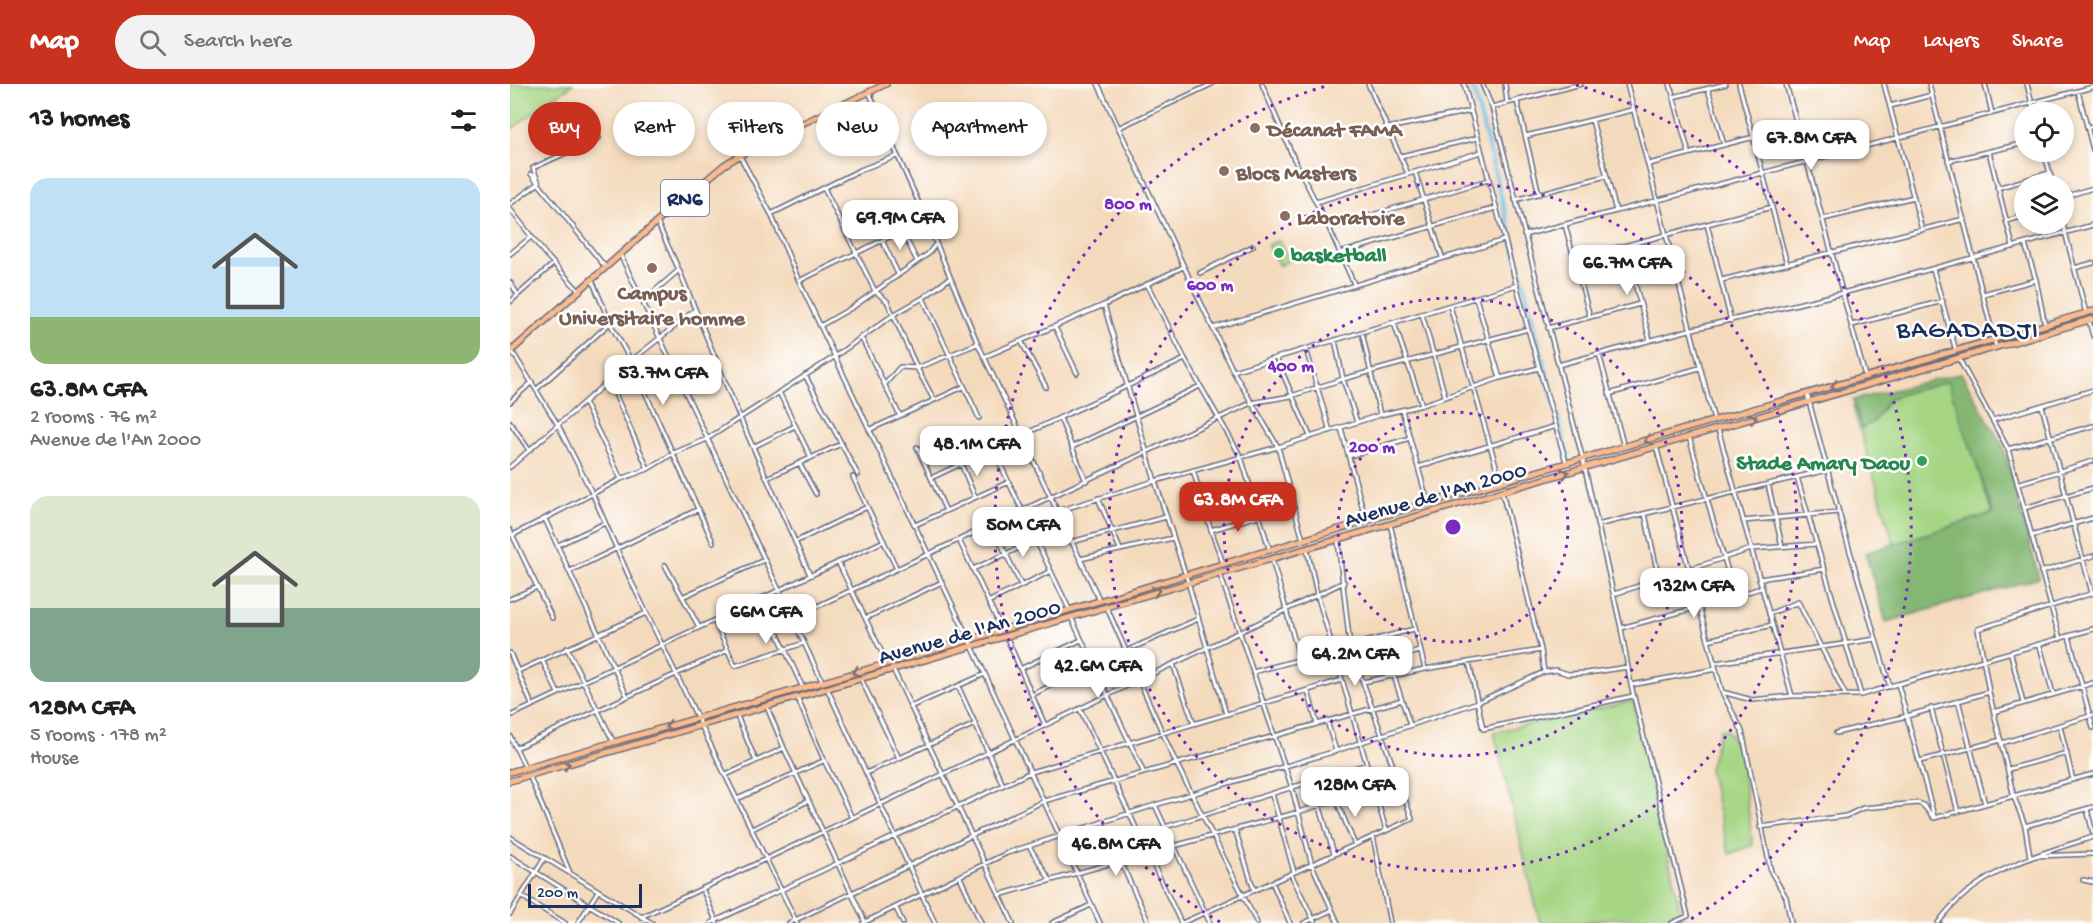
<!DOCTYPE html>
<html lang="en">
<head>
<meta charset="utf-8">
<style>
	:root { --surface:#fff; --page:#f2f2f2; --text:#202124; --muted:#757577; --accent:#c8321e }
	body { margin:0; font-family:"Gochi Hand",sans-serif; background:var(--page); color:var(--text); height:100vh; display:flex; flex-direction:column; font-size:22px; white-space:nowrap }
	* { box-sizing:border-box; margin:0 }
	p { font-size:20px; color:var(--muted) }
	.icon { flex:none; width:33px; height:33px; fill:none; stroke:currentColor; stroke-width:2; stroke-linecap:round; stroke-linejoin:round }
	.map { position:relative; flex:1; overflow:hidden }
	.panel { display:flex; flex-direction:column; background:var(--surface); width:510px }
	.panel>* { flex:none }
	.guide { position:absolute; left:18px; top:18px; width:570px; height:54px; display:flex; gap:12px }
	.buttons { position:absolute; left:1504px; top:18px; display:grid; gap:12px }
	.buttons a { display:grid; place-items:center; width:60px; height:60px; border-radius:50%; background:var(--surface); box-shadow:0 3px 9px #0003; font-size:30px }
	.scale { position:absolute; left:18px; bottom:15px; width:114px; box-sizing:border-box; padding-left:6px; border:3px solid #1b2f5e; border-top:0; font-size:16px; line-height:21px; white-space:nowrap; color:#1b2f5e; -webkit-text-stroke:4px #fff; paint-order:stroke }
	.price { position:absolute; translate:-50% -51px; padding:0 14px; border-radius:12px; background:#fff; color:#222; font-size:20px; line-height:39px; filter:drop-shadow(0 2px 3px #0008) }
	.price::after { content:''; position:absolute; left:50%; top:36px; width:18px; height:14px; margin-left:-9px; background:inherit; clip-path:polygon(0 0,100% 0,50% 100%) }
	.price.active { background:var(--accent); color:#fff }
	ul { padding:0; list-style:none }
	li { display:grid; align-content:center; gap:12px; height:318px; padding:0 30px }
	li span { display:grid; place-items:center; height:186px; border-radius:18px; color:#555 }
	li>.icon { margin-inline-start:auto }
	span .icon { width:108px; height:108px; fill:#fffc; stroke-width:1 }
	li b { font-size:26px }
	h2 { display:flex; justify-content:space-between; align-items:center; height:72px; padding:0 30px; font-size:26px }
	.chip { padding:0 21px; border-radius:27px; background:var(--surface); box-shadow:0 3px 9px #0003; font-size:21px; line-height:54px }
	.chip.active { background:var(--accent); color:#fff }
	header { display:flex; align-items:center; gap:36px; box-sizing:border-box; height:84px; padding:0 30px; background:var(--accent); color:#fff }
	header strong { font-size:28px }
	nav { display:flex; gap:33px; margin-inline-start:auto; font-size:21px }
	.search { width:420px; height:54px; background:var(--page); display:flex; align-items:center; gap:15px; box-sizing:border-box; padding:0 21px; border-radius:33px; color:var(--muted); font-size:22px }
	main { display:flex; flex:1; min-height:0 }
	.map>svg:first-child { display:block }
	.green { fill:#a6d684; stroke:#608271; stroke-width:1.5 }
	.forest { fill:#84b772; stroke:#507368; stroke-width:1.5 }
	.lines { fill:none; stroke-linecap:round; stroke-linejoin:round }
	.stream { stroke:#68bfe5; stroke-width:1.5 }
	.canal { stroke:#68bfe5; stroke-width:4 }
	.minor-casing { stroke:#676b7f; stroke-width:6 }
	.primary-casing { stroke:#676b7f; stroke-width:8 }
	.trunk-casing { stroke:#676b7f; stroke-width:8 }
	.minor { stroke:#fff; stroke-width:3 }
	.primary { stroke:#fbbb8c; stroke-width:5 }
	.trunk { stroke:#fbbb8c; stroke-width:5 }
	.oneway { stroke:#806e73 }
	.ring { fill:none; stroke:#7b2cbf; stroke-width:3; stroke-dasharray:3 6 }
	.education-dot { fill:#8d6e63; stroke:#fff; stroke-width:2 }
	.leisure-dot { fill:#2e9e5b; stroke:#fff; stroke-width:2 }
	.labels { text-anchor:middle; stroke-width:5; stroke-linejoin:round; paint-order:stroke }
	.shield { fill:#fff; stroke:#5f6d8e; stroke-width:1.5 }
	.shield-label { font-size:21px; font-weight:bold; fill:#1b2f5e }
	.education-label { font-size:22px; font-weight:bold; fill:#785e54; stroke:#fff; text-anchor:start }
	.leisure-label { font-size:22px; font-weight:bold; fill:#27864d; stroke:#fff; text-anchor:start }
	.street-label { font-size:22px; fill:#1b2f5e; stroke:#fff }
	.quarter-label { font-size:26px; letter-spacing:1.5px; fill:#1b2f5e; stroke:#fff }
	.centre { fill:#7b2cbf; stroke:#fff; stroke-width:3 }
	.ring-label { font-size:18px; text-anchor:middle; font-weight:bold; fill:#7b2cbf; stroke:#fff; stroke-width:5; stroke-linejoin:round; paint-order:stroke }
</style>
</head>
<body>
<header>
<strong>Map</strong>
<div class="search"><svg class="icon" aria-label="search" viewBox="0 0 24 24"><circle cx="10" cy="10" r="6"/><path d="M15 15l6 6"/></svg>Search here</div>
<nav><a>Map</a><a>Layers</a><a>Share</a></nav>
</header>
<main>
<section class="panel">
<h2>13 homes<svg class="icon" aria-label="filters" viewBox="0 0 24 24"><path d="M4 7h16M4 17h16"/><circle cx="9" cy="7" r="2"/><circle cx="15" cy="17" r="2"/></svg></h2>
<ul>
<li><span style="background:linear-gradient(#bfe0f5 75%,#8fb573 0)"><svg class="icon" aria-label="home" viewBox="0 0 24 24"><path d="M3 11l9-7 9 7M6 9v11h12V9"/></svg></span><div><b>63.8M CFA</b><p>2 rooms · 76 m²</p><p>Avenue de l'An 2000</p></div></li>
<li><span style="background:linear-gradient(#dfe7d0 60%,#7fa58c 0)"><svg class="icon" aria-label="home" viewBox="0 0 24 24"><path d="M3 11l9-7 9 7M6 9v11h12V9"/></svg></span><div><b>128M CFA</b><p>5 rooms · 178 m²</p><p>House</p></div></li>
</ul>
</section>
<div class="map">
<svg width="1583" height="839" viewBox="0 0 1583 839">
	<rect width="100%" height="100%" fill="#fff"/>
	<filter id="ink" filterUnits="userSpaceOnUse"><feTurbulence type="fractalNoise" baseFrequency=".0167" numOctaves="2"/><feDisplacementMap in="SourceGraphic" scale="12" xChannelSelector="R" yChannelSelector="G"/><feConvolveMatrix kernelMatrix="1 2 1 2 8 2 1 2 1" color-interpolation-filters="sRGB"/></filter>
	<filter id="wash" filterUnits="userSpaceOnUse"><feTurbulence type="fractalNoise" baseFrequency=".008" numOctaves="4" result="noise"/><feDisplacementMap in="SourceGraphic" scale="24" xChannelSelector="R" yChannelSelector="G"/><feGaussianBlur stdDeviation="1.35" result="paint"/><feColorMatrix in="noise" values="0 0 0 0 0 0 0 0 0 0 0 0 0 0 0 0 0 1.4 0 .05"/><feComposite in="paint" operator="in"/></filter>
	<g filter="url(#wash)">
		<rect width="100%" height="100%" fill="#f4dabc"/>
		<!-- green -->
		<path class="green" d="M0,0h63l-63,46z
			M769,156l10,21 -10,5 -11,-21z
			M1440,294l42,137 -98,29 -41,-137z
			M1123,617l49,217h-70l-34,5h-38l-46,-191z
			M1210,645l7,1 14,27 12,88 -24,9 -20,-85z"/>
		<!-- forest -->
		<path class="forest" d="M1451,289l43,75 35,130 -153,44 -21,-69 128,-40 -45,-131 -40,10 -19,7 -15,22 -12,8 -9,-29z"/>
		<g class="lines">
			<!-- stream -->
			<path class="stream" d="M1437,266l146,-42"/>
			<!-- canal -->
			<path class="canal" d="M960,0l5,11 94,365"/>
		</g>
	</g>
	<g filter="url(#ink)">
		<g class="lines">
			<defs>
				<path id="minor" d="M588,0l135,287 45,76 25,93
					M752,0l32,75 35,69 25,56
					M858,0l40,90
					M954,0l64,245 38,133
					M972,0l10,23 91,353 38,168 10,57 57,231 -16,7
					M995,0l2,19
					M1117,0l87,336
					M1160,0l19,70
					M1229,0l48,180
					M1276,0l79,292
					M1374,0l38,146
					M1419,0l67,263
					M1475,0l7,29
					M1517,0l7,28
					M1198,5l16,56
					M1568,7l15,59
					M359,8l57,127 52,125 122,257
					M1163,13l53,-13
					M1007,17l22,93
					M1380,22l42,-11
					M982,23l89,-23
					M1082,36l24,91
					M608,44l94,-44
					M878,44l83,-17
					M1577,44l6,-2
					M1016,52l106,-26
					M1479,68l24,95
					M1534,68l9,32
					M230,72l31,58 28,67 173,365 128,277
					M891,72l76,-18
					M1438,77l77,-18
					M1139,80l105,-27
					M905,88l27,85
					M21,90l75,94
					M314,104l51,103 12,10 30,67 17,32
					M1487,104l52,-15
					M1554,113l29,-9
					M1005,116l91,-24
					M806,118l165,-50
					M0,120l29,-21 -6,-15 66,-30
					M0,125l35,45 34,37
					M261,130l89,-44 37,-14
					M1313,135l91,-22
					M1496,137l19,-5
					M147,138l22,48 61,148 70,157
					M1197,140l24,97
					M1553,140l23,89
					M1055,141l25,92
					M819,144l159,-48
					M392,147l15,30
					M1014,151l569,-148
					M372,156l16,34
					M1515,160l11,36 9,45
					M1115,162l25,94
					M830,169l156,-45
					M0,170l21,-17
					M111,172l201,425
					M1064,175l198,-52
					M673,183l-79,38 51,176 33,101 38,132
					M1564,184l19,-5
					M1423,185l23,82
					M690,189l53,-27
					M82,196l18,43 21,38 82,181
					M1212,196l242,-61
					M289,197l127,-62
					M0,198l8,13
					M637,200l38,75 56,98 29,94
					M1473,210l53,-14
					M413,214l56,120
					M966,214l24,80
					M133,217l36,-31
					M0,218l43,-38
					M940,222l51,177
					M912,230l23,82
					M1579,237l4,15
					M884,239l28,82
					M1342,241l91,-24
					M310,242l33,-19 75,-53 7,-9
					M545,243l22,46
					M703,244l291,-88
					M1038,244l92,-24
					M852,248l18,83
					M351,253l39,79
					M825,256l8,39 14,43
					M511,257l25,46
					M0,264l48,77 35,70 38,86 166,342
					M796,265l24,82
					M1089,270l25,93
					M474,273l120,-52
					M766,274l34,78
					M1449,275l49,90 52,190
					M1048,281l131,-35 154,-37 250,-68
					M723,287l284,-86
					M295,291l53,100
					M99,296l39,89
					M376,299l14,-16 17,1 60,-24
					M27,305l73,-66
					M269,308l32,66
					M1099,310l90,-26
					M1297,310l37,137 46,156
					M0,318l22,-20
					M74,318l37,77
					M1532,322l50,187
					M892,326l26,93
					M550,334l26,63
					M1483,336l100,-30
					M0,338l19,28
					M831,344l25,93
					M1208,345l74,267
					M359,346l94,-43
					M1179,353l46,159
					M1146,362l66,246 20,39 29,141 15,25 5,26
					M243,363l42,-21
					M407,363l29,64
					M562,363l128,-61
					M483,365l29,61
					M1498,365l85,-23
					M839,372l61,-18
					M289,379l17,31
					M451,380l14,33
					M0,383l121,-106 64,-51
					M908,383l138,-41
					M683,386l18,60 12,33
					M343,393l44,92
					M1287,393l64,218
					M257,394l74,-34
					M421,394l254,-119
					M1258,400l14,62
					M1507,400l76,-23
					M992,408l39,158 3,22
					M588,414l22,51
					M692,415l48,-13
					M1514,424l69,-20
					M548,427l97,-30 123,-34 102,-32 42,-10 78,-27 39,-10
					M1135,430l14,65
					M35,435l82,177
					M1233,437l96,-9
					M880,440l35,145
					M405,441l94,-43
					M482,441l29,60
					M1087,441l230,-55
					M0,446l42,88
					M701,446l47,-14
					M3,451l108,-56 27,-10 26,-16 33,-14 127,-82 59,-42 30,-17 27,-20
					M1521,452l62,-18
					M449,456l43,90
					M526,456l33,69
					M285,458l72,-35
					M561,458l95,-25
					M48,461l47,-22
					M797,465l10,45 69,236
					M570,475l93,-21
					M762,475l28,101
					M328,478l49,101
					M155,481l34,62
					M463,485l92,-42
					M60,487l129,-62
					M1531,488l52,-16
					M710,490l72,214 20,77 26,58
					M1249,495l66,-10
					M1104,510l137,-45 66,-5
					M172,513l82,-37
					M251,514l41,88
					M0,515l27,-12
					M478,518l63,-31
					M597,524l69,155 81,160
					M1259,530l29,-12 47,92
					M561,533l72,154
					M282,534l459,-215 40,-7 52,-17 185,-50
					M356,534l76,-36
					M204,536l21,46 69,-23
					M1111,544l78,-21 62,-19
					M496,552l39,89
					M1559,552l24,92
					M1198,556l64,-15
					M1530,562l13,48
					M57,564l46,93
					M616,567l72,-32
					M0,569l22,52
					M1501,570l12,49
					M32,576l16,33
					M959,578l14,67 150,-33
					M1205,579l161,-24
					M663,580l21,60
					M848,583l62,-16
					M383,585l120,254
					M510,585l61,-29
					M8,587l128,-58
					M743,588l161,-43
					M884,592l16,49
					M351,595l38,79
					M853,598l62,-13 116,-19
					M1121,601l85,-16
					M448,602l45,99
					M317,604l108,235
					M798,607l9,33
					M1212,608l30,8 40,-4 69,-1 36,-11
					M522,611l61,-31
					M287,613l27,63 28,58
					M1448,616l27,104
					M257,623l17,41 81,174
					M400,623l75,-33
					M1421,624l27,104
					M570,625l101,214
					M1484,628l99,-29
					M0,632l374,-175
					M227,632l19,45
					M817,637l9,30
					M1550,642l13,54
					M1326,649l71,-17 82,-24
					M0,652l15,31
					M1492,659l91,-28
					M6,664l212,-98
					M1410,677l81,-21
					M1499,685l58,-16
					M356,689l109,-49
					M19,691l41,98
					M216,691l58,-27
					M762,710l22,78
					M227,715l86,-38
					M826,715l19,46
					M809,720l15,50
					M645,721l55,118
					M1577,725l6,24
					M1424,732l-36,-132 195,-55
					M592,738l47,101
					M1515,742l68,-19
					M655,743l202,-63
					M1250,743l86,-11 17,-8 55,-5 5,2 11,13 159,-44
					M242,745l56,-28
					M725,745l19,61
					M863,752l17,87
					M0,753l142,86
					M519,762l21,34
					M664,762l125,-34 75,-25
					M0,772l108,67
					M1525,772l58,-2
					M1520,773l-5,-31 -11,-29 -25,-105 -11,-63 115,-36
					M781,790l24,49
					M450,793l21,46
					M1573,796l10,2
					M762,798l18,41
					M192,804l15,35
					M489,811l149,-42
					M11,812l44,27
					M386,824l7,15
					M0,830l34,-55
					M131,833l125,-58 578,-277
					M68,839l20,-32
					M201,839l320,-151 311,-92
					M279,839l255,-122 358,-101
					M353,839l144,-70 148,-48 181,-54 142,-49 66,-30 12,-2 12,4 19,-1 41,-6
					M542,839l39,-18
					M672,839l230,-104 -62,-173 -12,-105
					M794,839l28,-13
					M1428,839c36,-51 98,-68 155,-86"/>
				<path id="primary" d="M0,688l459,-132 397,-119 727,-210
					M0,697l1583,-462"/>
				<path id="trunk" d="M0,268l147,-130 67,-57 35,-21 127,-60"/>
			</defs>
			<!-- minor casing -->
			<use href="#minor" class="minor-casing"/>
			<!-- primary casing -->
			<use href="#primary" class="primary-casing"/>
			<!-- trunk casing -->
			<use href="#trunk" class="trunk-casing"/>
			<!-- minor -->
			<use href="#minor" class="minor"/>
			<!-- primary -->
			<use href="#primary" class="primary"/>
			<!-- trunk -->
			<use href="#trunk" class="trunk"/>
		</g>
		<!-- one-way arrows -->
		<defs><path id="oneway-chevron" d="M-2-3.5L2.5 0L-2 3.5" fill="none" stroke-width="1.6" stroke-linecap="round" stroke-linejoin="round" transform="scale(1.5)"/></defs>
		<g class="oneway">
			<use href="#oneway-chevron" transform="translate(1325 302) rotate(164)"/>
			<use href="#oneway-chevron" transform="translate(1243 334) rotate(-16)"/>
			<use href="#oneway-chevron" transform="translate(1138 356) rotate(164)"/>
			<use href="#oneway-chevron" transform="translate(1055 389) rotate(-16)"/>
			<use href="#oneway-chevron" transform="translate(646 507) rotate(-16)"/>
			<use href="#oneway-chevron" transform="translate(346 588) rotate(164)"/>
			<use href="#oneway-chevron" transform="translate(159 642) rotate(164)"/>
			<use href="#oneway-chevron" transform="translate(56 681) rotate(-16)"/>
		</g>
	</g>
	<!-- distance rings -->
	<g class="ring">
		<circle cx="943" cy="443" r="115"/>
		<circle cx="943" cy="443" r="229"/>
		<circle cx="943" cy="443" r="344"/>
		<path d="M710 838A459 459 0 0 1 820 1M1066 1A459 459 0 0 1 1176 838"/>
	</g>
	<!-- markers -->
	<g class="education-dot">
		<circle cx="745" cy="44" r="6"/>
		<circle cx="714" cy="87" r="6"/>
		<circle cx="775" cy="132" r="6"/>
		<circle cx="142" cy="184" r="6"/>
	</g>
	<g class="leisure-dot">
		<circle cx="769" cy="169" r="6"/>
		<circle cx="1412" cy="377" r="6"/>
	</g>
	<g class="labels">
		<!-- shield labels -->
		<rect class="shield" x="151" y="96" width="48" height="36" rx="4.5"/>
		<g class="shield-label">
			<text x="175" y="121">RN6</text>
		</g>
		<!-- education labels -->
		<g class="education-label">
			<text x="757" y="52">Décanat FAMA</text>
			<text x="726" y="95">Blocs Masters</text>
			<text x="787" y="140">Laboratoire</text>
			<text x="142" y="215" text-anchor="middle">Campus<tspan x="142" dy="25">Universitaire homme</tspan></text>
		</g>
		<!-- leisure labels -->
		<g class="leisure-label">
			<text x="781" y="177">basketball</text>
			<text x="1400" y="385" text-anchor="end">Stade Amary Daou</text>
		</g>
		<!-- street labels -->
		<g class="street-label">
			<text transform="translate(925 409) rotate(-16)" y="8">Avenue de l'An 2000</text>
			<text transform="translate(459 546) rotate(-16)" y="8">Avenue de l'An 2000</text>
		</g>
		<!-- quarter labels -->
		<g class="quarter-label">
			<text x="1458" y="253">BAGADADJI</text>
		</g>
	</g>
	<circle cx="943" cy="443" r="9" class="centre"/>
	<g class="ring-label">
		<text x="618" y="125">800 m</text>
		<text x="700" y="206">600 m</text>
		<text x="781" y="287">400 m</text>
		<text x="862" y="368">200 m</text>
	</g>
</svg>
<div class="buttons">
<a><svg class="icon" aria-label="locate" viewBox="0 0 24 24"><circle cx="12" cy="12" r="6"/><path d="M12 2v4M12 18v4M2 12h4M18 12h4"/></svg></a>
<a><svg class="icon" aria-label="layers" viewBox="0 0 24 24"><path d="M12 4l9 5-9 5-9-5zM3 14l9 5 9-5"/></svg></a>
</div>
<div class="scale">200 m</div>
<b class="price" style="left:1301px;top:87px">67.8M CFA</b>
<b class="price" style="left:390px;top:167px">69.9M CFA</b>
<b class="price" style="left:1117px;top:212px">66.7M CFA</b>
<b class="price" style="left:153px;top:322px">53.7M CFA</b>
<b class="price" style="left:467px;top:393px">48.1M CFA</b>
<b class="price active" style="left:728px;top:449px">63.8M CFA</b>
<b class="price" style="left:513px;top:474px">50M CFA</b>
<b class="price" style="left:1184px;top:535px">132M CFA</b>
<b class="price" style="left:256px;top:561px">66M CFA</b>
<b class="price" style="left:845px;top:603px">64.2M CFA</b>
<b class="price" style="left:588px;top:615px">42.6M CFA</b>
<b class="price" style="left:845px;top:734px">128M CFA</b>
<b class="price" style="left:606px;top:793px">46.8M CFA</b>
<div class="guide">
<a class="chip active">Buy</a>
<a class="chip">Rent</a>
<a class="chip">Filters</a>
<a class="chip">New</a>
<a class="chip">Apartment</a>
</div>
</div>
</main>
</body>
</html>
